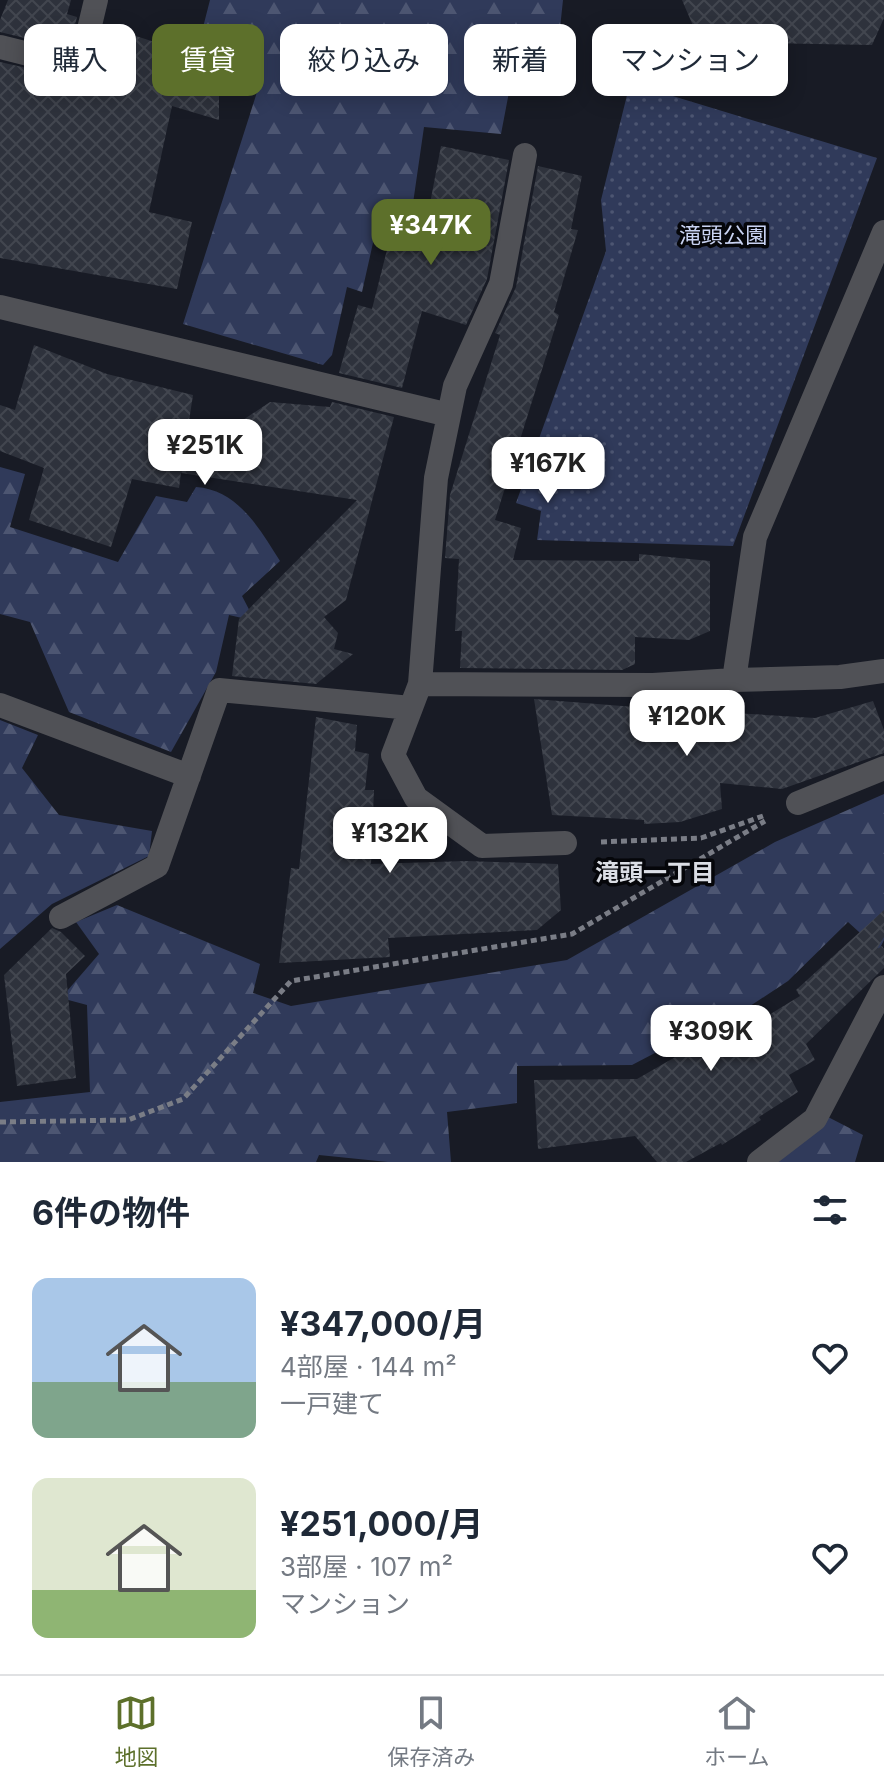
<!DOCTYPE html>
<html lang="ja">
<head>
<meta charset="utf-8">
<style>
	:root { --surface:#fff; --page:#f6f6f7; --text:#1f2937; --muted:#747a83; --line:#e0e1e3; --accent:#5d702b }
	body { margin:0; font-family:Inter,"Noto Sans JP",sans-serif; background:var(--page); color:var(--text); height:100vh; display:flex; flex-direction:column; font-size:30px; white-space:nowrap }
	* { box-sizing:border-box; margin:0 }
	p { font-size:26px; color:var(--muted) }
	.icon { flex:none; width:44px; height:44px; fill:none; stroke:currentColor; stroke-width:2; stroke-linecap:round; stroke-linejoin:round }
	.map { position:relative; height:1162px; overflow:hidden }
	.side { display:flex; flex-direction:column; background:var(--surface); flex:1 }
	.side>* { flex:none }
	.guide { position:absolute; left:24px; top:24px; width:836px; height:72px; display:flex; gap:16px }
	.price { position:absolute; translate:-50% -68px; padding:0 18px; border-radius:16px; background:#fff; color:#222; font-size:26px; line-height:52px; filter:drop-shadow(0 2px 4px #0008) }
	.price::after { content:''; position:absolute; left:50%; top:48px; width:24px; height:18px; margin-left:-12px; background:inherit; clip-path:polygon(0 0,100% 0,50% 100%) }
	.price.current { background:var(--accent); color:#fff }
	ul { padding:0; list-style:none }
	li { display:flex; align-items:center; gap:24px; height:200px; padding:0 32px }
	li span { display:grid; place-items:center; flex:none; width:224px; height:160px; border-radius:16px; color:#555 }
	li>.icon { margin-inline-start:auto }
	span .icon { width:96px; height:96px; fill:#fffc; stroke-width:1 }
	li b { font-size:34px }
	h2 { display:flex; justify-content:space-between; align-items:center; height:96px; padding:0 32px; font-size:34px }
	.tag { padding:0 28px; border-radius:16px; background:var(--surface); box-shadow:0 4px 20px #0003; font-size:28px; line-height:72px }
	.tag.current { background:var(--accent); color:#fff }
	.tab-bar { display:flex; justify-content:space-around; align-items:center; height:112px; border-top:2px solid var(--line); background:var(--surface); font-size:22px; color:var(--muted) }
	.tab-bar a { display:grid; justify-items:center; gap:4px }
	.tab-bar .current { color:var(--accent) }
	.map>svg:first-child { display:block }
	.grass { fill:url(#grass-dots) }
	.forest { fill:url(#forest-firs) }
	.building { fill:url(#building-cross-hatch) }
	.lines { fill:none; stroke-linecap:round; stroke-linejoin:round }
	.path { stroke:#7a7d86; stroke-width:5; stroke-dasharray:6 4; stroke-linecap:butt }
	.minor { stroke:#505156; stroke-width:24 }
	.labels { text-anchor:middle; stroke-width:7; stroke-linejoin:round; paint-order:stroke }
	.park-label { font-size:22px; fill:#c9d3f2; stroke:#05060a }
	.neighbourhood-label { font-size:24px; font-weight:bold; fill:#dbdee5; stroke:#05060a }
</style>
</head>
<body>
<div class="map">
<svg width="884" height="1162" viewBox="0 0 884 1162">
	<defs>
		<pattern id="grass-dots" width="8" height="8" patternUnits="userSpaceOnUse" patternTransform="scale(2)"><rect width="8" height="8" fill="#303a5a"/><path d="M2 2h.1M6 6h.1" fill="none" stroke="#4d5672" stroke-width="1.8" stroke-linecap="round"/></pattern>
		<pattern id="forest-firs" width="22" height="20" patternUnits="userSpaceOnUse" patternTransform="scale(2)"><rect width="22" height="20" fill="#303a5a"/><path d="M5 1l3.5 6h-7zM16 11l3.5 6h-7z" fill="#4d5672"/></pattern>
		<pattern id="building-cross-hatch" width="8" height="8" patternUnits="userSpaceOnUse" patternTransform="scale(2)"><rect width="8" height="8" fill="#2e323c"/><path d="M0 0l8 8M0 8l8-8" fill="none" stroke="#42464f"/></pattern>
	</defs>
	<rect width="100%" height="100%" fill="#181b25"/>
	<!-- grass -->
	<path class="grass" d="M630,83l247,75 -144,388 -196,-6 4,-29 -25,-8 90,-252 -5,-51z"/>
	<!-- forest -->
	<path class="forest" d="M210,0h353l-8,75 -42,-4 -12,63 -77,-7 -14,97 -31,-8 -17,76 -15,-5 -15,68 -9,10 -140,-41 74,-232 -25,-19 -1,-16 -32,-14z
		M0,467l25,7 -15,53 108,35 38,-66 31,6 9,-15c42,3 63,41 84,74l-38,35 13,25 -26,-6 -13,57 -45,80 -102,-40 -39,-90 -30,-8z
		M0,720l38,15 -16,33 37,47 93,16 -3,25 -97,48 -52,45z
		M884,794v146l-5,10 -31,-28 -60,59 -62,41 -10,-1 -84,44 -115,1v37l-70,9 4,50h-63l-69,-7 -3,7h-316v-60l90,-10 -3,-87 -26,-7 38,-44 -23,-32 41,-17 143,59 -7,29 38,13 276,-46 208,-118z
		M828,1117l35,18 -8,27h-80z"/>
	<!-- building -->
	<path class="building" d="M8,0h63l-4,14 10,3 -8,32 -69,-17v-12z
		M682,0h202v18l-12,27 -172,-3z
		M105,26l68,22 -1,7 47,14v51l-47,-14 -23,106 43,10 -15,67 -177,-31v-196l85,19 10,-11z
		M441,146l68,14 -22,119 -21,46 -44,-14 -20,77 -63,-15 19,-68 14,4 20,-79 31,10z
		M538,166l44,10 -11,53 7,1 -24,82 5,3 -64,205 26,8 -8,32 126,1v-7l71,7v70l-21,9 -54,-3v27l-13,6 -162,-2 2,-37h-7l4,-72 -14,-1 5,-63 50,-160 -5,-2 21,-46z
		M34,345l73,29 86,21 -10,65 87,-58 60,5 2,-5 62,15 -48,183 -22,17 14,16 -4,16 19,5 -37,30 -84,-8 7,-57 118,-119 -176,-27 -2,15 -47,-9 -21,68 -82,-27 15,-52 -44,-17v-46l15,5z
		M534,699l101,8v13l99,10v-17l81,5 58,-17 11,29v23l-102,36 -62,-6 2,26 -42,13 -36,2v-4l-92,-5z
		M316,717l41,8 -2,26 14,3 -4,36h9l-3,74 95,-3 92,3 3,46 -24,20 -149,8 2,19 -111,6 12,-95 8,1z
		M884,910v27l-7,12 5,-3 2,3v19l-78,76 9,16 -26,15 9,17 -39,25 2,3 -39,25 -1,-2 -35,19h-29l-22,-26 -97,13 -4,-69 103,-1 75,-43 6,10 82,-50 -4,-6z
		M52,928l9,4 24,24 -19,18 10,104 -59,8 -13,-111z"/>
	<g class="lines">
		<!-- path -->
		<path class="path" d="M601,842l100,-4 62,-22
			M0,1122l128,-2 55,-21 108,-118 281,-47 193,-113"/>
		<!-- minor -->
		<path class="minor" d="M0,47l80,20 16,-67
			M525,155l-24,129 -46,102 -19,92 -16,206 -27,71 23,43 66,48 83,-3
			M884,232l-129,305 -21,143 106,-3 44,-6
			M0,307l449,108
			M420,684l233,1 81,-5
			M0,705l189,71
			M798,803l86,-35
			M61,917l96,-51 62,-176 192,18
			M759,1162l56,-43 69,-132"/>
	</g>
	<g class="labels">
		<!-- park labels -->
		<g class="park-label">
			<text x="723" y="243">滝頭公園</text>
		</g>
		<!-- neighbourhood labels -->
		<g class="neighbourhood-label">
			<text x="655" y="881">滝頭一丁目</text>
		</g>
	</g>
</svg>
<b class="price current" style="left:431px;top:267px">¥347K</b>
<b class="price" style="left:205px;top:487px">¥251K</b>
<b class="price" style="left:548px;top:505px">¥167K</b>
<b class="price" style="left:687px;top:758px">¥120K</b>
<b class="price" style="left:390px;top:875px">¥132K</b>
<b class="price" style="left:711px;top:1073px">¥309K</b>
<div class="guide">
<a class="tag">購入</a>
<a class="tag current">賃貸</a>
<a class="tag">絞り込み</a>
<a class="tag">新着</a>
<a class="tag">マンション</a>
</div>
</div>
<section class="side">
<h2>6件の物件<svg class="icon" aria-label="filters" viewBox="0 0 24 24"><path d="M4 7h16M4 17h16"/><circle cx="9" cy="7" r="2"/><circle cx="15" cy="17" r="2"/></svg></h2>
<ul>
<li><span style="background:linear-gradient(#a9c7e8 65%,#7fa58c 0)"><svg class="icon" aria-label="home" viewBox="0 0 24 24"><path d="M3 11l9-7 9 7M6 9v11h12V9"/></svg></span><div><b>¥347,000/月</b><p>4部屋 · 144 m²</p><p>一戸建て</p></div><svg class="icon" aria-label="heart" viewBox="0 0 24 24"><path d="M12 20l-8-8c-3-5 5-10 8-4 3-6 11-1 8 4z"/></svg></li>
<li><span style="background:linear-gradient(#dfe7d0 70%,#8fb573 0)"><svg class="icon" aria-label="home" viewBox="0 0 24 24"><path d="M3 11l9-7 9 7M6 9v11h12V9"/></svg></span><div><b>¥251,000/月</b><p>3部屋 · 107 m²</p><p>マンション</p></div><svg class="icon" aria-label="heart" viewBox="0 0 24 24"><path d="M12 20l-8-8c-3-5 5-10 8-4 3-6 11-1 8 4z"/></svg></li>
</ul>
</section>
<nav class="tab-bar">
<a class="current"><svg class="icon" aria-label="map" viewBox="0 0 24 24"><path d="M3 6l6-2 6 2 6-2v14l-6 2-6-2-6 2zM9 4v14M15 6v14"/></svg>地図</a>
<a><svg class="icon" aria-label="saved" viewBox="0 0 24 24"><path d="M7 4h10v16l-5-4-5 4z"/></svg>保存済み</a>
<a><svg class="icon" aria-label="home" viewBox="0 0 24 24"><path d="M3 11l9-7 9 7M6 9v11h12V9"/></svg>ホーム</a>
</nav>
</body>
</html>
